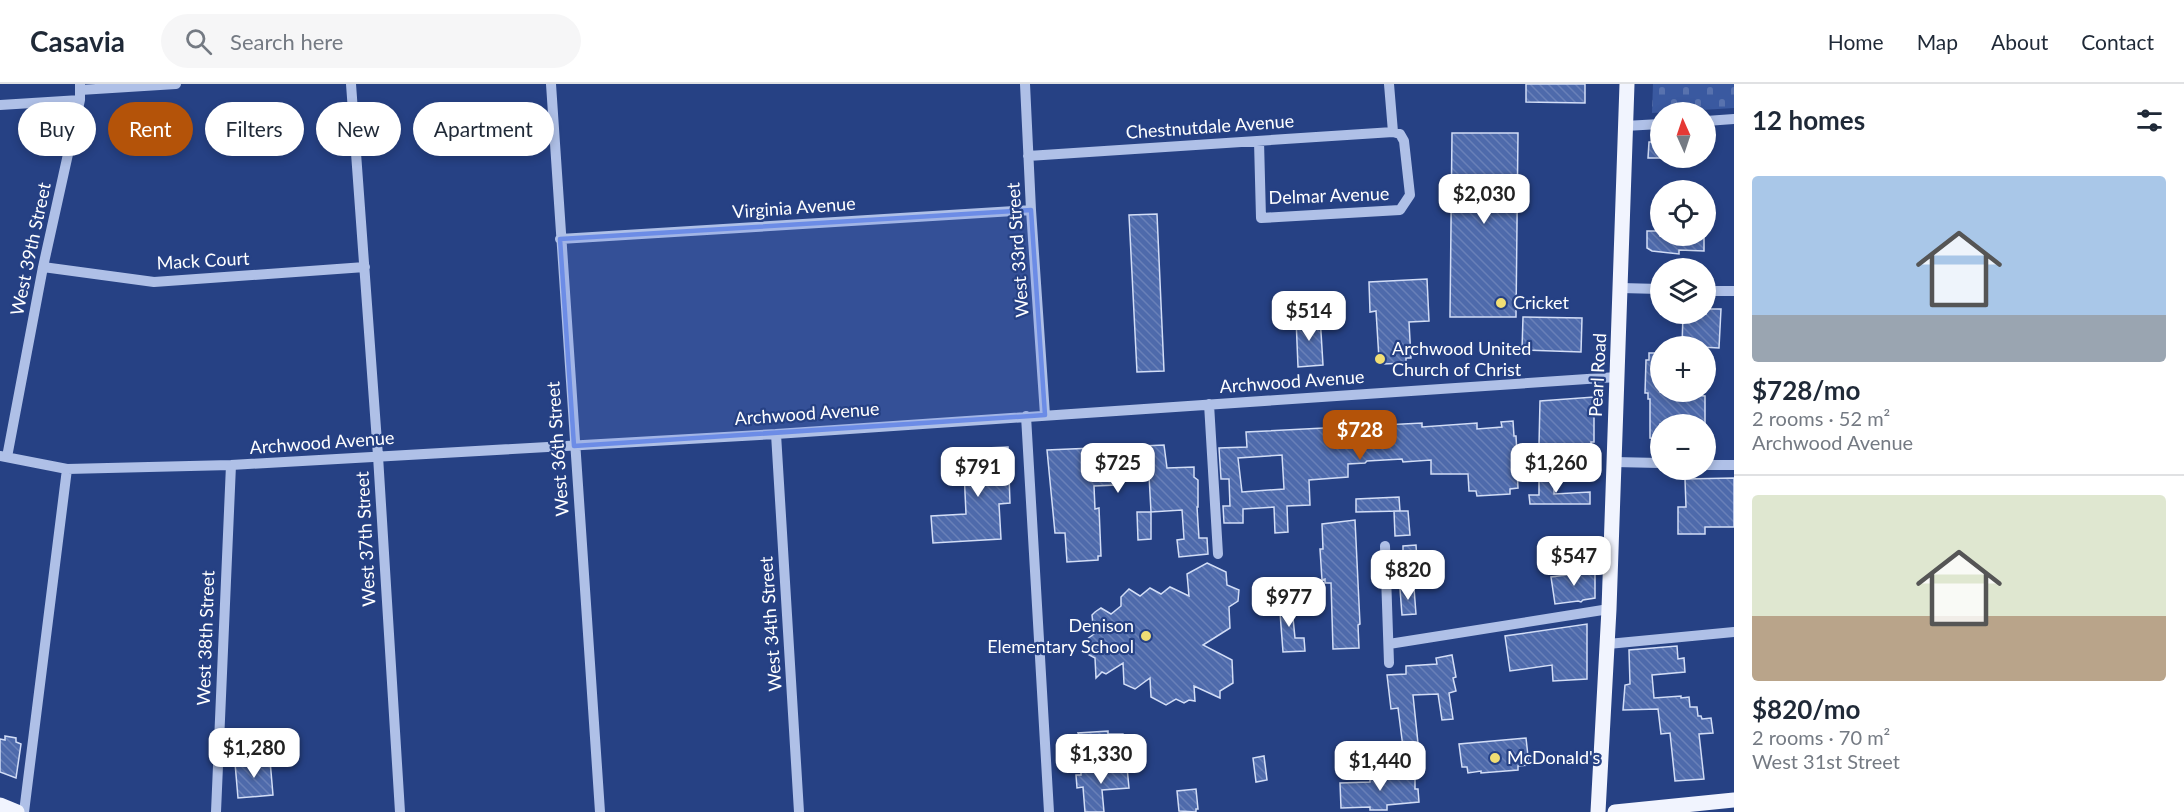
<!DOCTYPE html>
<html lang="en">
<head>
<meta charset="utf-8">
<style>
	:root { --surface:#fff; --page:#f6f6f7; --text:#1f2937; --muted:#747a83; --line:#e0e1e3; --accent:#b45309 }
	body { margin:0; font-family:Lato,sans-serif; background:var(--page); color:var(--text); height:100vh; display:flex; flex-direction:column; font-size:22px; white-space:nowrap }
	* { box-sizing:border-box; margin:0 }
	p { font-size:20px; color:var(--muted) }
	.icon { flex:none; width:33px; height:33px; fill:none; stroke:currentColor; stroke-width:2; stroke-linecap:round; stroke-linejoin:round }
	.map { position:relative; flex:1; overflow:hidden }
	.drawer { display:flex; flex-direction:column; background:var(--surface); width:450px }
	.drawer>* { flex:none }
	.guide { position:absolute; left:18px; top:18px; width:570px; height:54px; display:flex; gap:12px }
	.needle { width:39px; rotate:357deg }
	.tools { position:absolute; left:1650px; top:18px; display:grid; gap:12px }
	.tools a { display:grid; place-items:center; width:66px; height:66px; border-radius:50%; background:var(--surface); box-shadow:0 3px 9px #0003; font-size:30px }
	.price { position:absolute; translate:-50% -51px; padding:0 14px; border-radius:12px; background:#fff; color:#222; font-size:20px; line-height:39px; filter:drop-shadow(0 2px 3px #0008) }
	.price::after { content:''; position:absolute; left:50%; top:36px; width:18px; height:14px; margin-left:-9px; background:inherit; clip-path:polygon(0 0,100% 0,50% 100%) }
	.price.active { background:var(--accent); color:#fff }
	ul { padding:0; list-style:none }
	li { display:grid; align-content:center; gap:12px; height:318px; padding:0 18px }
	li+li { border-top:2px solid var(--line) }
	li span { display:grid; place-items:center; height:186px; border-radius:6px; color:#555 }
	li>.icon { margin-inline-start:auto }
	span .icon { width:108px; height:108px; fill:#fffc; stroke-width:1 }
	li b { font-size:26px }
	h2 { display:flex; justify-content:space-between; align-items:center; height:72px; padding:0 18px; font-size:26px }
	.tag { padding:0 21px; border-radius:27px; background:var(--surface); box-shadow:0 3px 9px #0003; font-size:21px; line-height:54px }
	.tag.active { background:var(--accent); color:#fff }
	header { display:flex; align-items:center; gap:36px; box-sizing:border-box; height:84px; padding:0 30px; background:var(--surface); border-bottom:2px solid var(--line) }
	header strong { font-size:28px }
	nav { display:flex; gap:33px; margin-inline-start:auto; font-size:21px }
	.search { width:420px; height:54px; background:var(--page); display:flex; align-items:center; gap:15px; box-sizing:border-box; padding:0 21px; border-radius:33px; color:var(--muted); font-size:22px }
	main { display:flex; flex:1; min-height:0 }
	.map>svg:first-child { display:block }
	.cemetery { fill:url(#cemetery-stones) }
	.building { fill:url(#building-back-hatch); stroke:#d2ddf6; stroke-width:1.5; fill-rule:evenodd }
	.lines { fill:none; stroke-linecap:round; stroke-linejoin:round }
	.minor { stroke:#afc0e7; stroke-width:10 }
	.major { stroke:#f1f4fe; stroke-width:15 }
	.marked { fill:#6c8ce6; fill-opacity:0.2; stroke:#6c8ce6; stroke-width:4.5; stroke-linejoin:round }
	.poi-dot { fill:#f1de74; stroke:#264184; stroke-width:2 }
	.labels { text-anchor:middle; stroke-width:4.5; stroke-linejoin:round; paint-order:stroke }
	.street-label { font-size:18px; fill:#fff; stroke:#264184 }
	.poi-label { font-size:18px; fill:#fff; stroke:#264184; text-anchor:start }
</style>
</head>
<body>
<header>
<strong>Casavia</strong>
<div class="search"><svg class="icon" aria-label="search" viewBox="0 0 24 24"><circle cx="10" cy="10" r="6"/><path d="M15 15l6 6"/></svg>Search here</div>
<nav><a>Home</a><a>Map</a><a>About</a><a>Contact</a></nav>
</header>
<main>
<div class="map">
<svg width="1734" height="728" viewBox="0 0 1734 728">
	<defs>
		<pattern id="cemetery-stones" width="16" height="16" patternUnits="userSpaceOnUse" patternTransform="scale(1.5)"><rect width="16" height="16" fill="#3a59a0"/><path d="M2 7V4a2 2 0 0 1 4 0v3zM10 15v-3a2 2 0 0 1 4 0v3z" fill="#5872ae"/></pattern>
		<pattern id="building-back-hatch" width="6" height="6" patternUnits="userSpaceOnUse" patternTransform="scale(1.5)"><rect width="6" height="6" fill="#4e6aab"/><path d="M-1 5l2 2M0 0l6 6M5-1l2 2" fill="none" stroke="#6980b8"/></pattern>
	</defs>
	<rect width="100%" height="100%" fill="#264184"/>
	<!-- cemetery -->
	<path class="cemetery" d="M1653,0h81v24l-82,5z"/>
	<!-- building -->
	<path class="building" d="M1526,0h59v19l-59,-1z
		M1452,49h66l-2,184h-66z
		M1649,58h11v16h-12z
		M1157,130l7,157 -27,1 -8,-157z
		M1647,147h13v5h44v15l-25,-1v4l-27,-3 -5,-3z
		M1427,195l2,42 -20,1 2,36h-5v5l-23,1v-5h-4l-3,-48 -6,1 -1,-30z
		M1706,225h15l-2,39 -37,-2 1,-32h23z
		M1320,232l3,49 -25,2 -2,-49z
		M1523,233l59,1 -1,34 -59,-2z
		M1649,269h11v39h30v3l15,1v28h-45v15l-10,-1v-39h-2v-6h-3l1,-33h3z
		M1594,313v45h-3l1,28 -16,2 -1,-3h-15l-1,-25 -20,1 1,-44z
		M1513,337l1,15h2l1,18h3l1,14h-4l1,20 -8,1v5l-33,2 -1,-5h-7l-1,-17h-37v-14l-28,2 -1,-3 -35,2 -2,2 -17,1v13l-39,3 1,25 -23,1 1,26 -13,1 -1,-26 -31,2v14h-19l-1,-17h7l-1,-27h-8l-2,-31 28,-1 -1,-15 176,-9v4l55,-4v6l25,-2 -1,-5zM1282,371l2,34 -42,3 -4,-34z
		M1164,361l3,23 27,-1v10l4,3v27h-1l2,31h8l1,16 -29,3 -2,-17 7,-1 -2,-29 -31,2 -2,-37 -32,2v8l-23,1 1,23 4,-1 2,48h-3v4l-31,2 -2,-29h-10l-8,-83z
		M1008,363l2,56 -11,1 2,35 -68,4 -2,-27 35,-2 -3,-65z
		M1554,389v21l36,-2v12h-60l-1,-9h10v-21z
		M1734,394v49h-29v7h-27v-27h8l-1,-28z
		M1399,413l1,14 -44,1v-13z
		M1394,427h14l2,24 -15,1z
		M1137,428h14v27l-13,1z
		M1355,436l5,104 -2,1 1,23 -26,1 -2,-66h-6v-4l-3,1 -2,-31h3l-1,-25z
		M1416,461l1,15h-14v-14z
		M1207,479l19,9 1,13 12,5 -1,11 -9,6 1,21 -27,17 29,15 1,23 -13,8v7l-26,-12 1,15 -6,-1 -5,3 -8,-4 -10,6 -15,-8 -1,-19 -15,11 -11,-5 -1,-21 -17,11 -4,-2 -6,6 -1,-20 -11,-6 -1,-10 11,-8 -2,-19 3,-3 6,-4 10,6 10,-8v-9l8,-8 11,7 10,-8 11,6 9,-7 19,9 -2,-22z
		M1595,487v27l-12,2 -2,2 -3,-1 -23,3 -4,-27z
		M1414,504l2,26 -14,1 -2,-26z
		M1291,514l4,40h9l1,13 -22,1 -4,-53z
		M1587,540v55l-34,2 -1,-16 -42,6 -5,-35z
		M1677,562l1,13 6,-1 1,14 -33,3 2,23 27,-2v2l8,-1 1,10h7l1,9h3l1,3 9,-1 2,15 -14,1 5,45 -29,2 -5,-48 -9,1 -3,-25 -35,1 2,-25 5,-1 -1,-34z
		M1452,571l4,22 -3,1 3,13 -7,2 4,26 -11,1 -4,-26 -25,1 6,58 -15,2 -6,-47 -7,1 -4,-34 19,-1v-8l31,-2 -1,-6z
		M1108,647v3h15l1,13 -45,4v-2h-4l-1,-14h5l-1,-2z
		M5,652l11,2v4l5,2 -5,34 -16,-6v-33l5,1z
		M1526,654l3,27 -11,1v4l-37,3v-2l-13,2 -1,-6h-5l-3,-23z
		M1264,672l3,24 -11,2 -3,-24z
		M270,676l3,35 -35,3 -3,-35z
		M1127,683l2,21 -27,2 2,22h-19l-2,-25 -6,1 -1,-13h5v-5z
		M1415,690v15h3l1,13 -32,3v5h-17v-3l-29,1 -1,-25 30,-1v-6z
		M1196,705l2,20h-2v3l-17,-1 -2,-20z"/>
	<g class="lines">
		<!-- minor -->
		<path class="minor" d="M351,0l27,372 22,356
			M551,0l49,728
			M1025,0l6,126 14,205
			M1389,0l4,48
			M80,6l96,-6
			M0,21l80,-5
			M1706,37l28,-2
			M1625,42l35,-2
			M1028,72l365,-24 7,2 4,7 6,54 -10,15 -139,8 -2,-77
			M560,155l471,-29
			M43,183l111,15 211,-15
			M1621,204l39,1
			M1706,207h28
			M1209,320l9,150
			M1026,332l23,396
			M776,350l23,378
			M0,372l67,13 164,-4 545,-31 841,-57
			M7,373l36,-190 37,-167v-16
			M1614,378l46,1
			M1706,381h28
			M1385,462l4,117
			M1389,560l220,-35
			M1608,560l126,-12
			M24,728l43,-343
			M216,728l15,-347"/>
		<!-- major -->
		<path class="major" d="M0,721l17,7
			M1598,728l11,-203 18,-525
			M1615,728l119,-12"/>
	</g>
	<!-- marked area -->
	<path class="marked" d="M1031,126l14,205 -471,31 -14,-207z"/>
	<!-- markers -->
	<g class="poi-dot">
		<circle cx="1501" cy="219" r="6"/>
		<circle cx="1380" cy="275" r="6"/>
		<circle cx="1146" cy="552" r="6"/>
		<circle cx="1495" cy="674" r="6"/>
	</g>
	<g class="labels">
		<!-- street labels -->
		<g class="street-label">
			<text transform="translate(1210 43) rotate(-4)" y="6">Chestnutdale Avenue</text>
			<text transform="translate(1329 112) rotate(-2)" y="6">Delmar Avenue</text>
			<text transform="translate(794 124) rotate(-4)" y="6">Virginia Avenue</text>
			<text transform="translate(31 165) rotate(-78)" y="6">West 39th Street</text>
			<text transform="translate(1018 166) rotate(-94)" y="6">West 33rd Street</text>
			<text transform="translate(203 177) rotate(-3)" y="6">Mack Court</text>
			<text transform="translate(1598 291) rotate(-87)" y="6">Pearl Road</text>
			<text transform="translate(1292 298) rotate(-4)" y="6">Archwood Avenue</text>
			<text transform="translate(807 330) rotate(-4)" y="6">Archwood Avenue</text>
			<text transform="translate(322 359) rotate(-4)" y="6">Archwood Avenue</text>
			<text transform="translate(558 365) rotate(-94)" y="6">West 36th Street</text>
			<text transform="translate(366 455) rotate(-93)" y="6">West 37th Street</text>
			<text transform="translate(771 540) rotate(-94)" y="6">West 34th Street</text>
			<text transform="translate(206 554) rotate(-88)" y="6">West 38th Street</text>
		</g>
		<!-- poi labels -->
		<g class="poi-label">
			<text x="1513" y="225">Cricket</text>
			<text x="1392" y="271">Archwood United<tspan x="1392" dy="21">Church of Christ</tspan></text>
			<text x="1134" y="548" text-anchor="end">Denison<tspan x="1134" dy="21">Elementary School</tspan></text>
			<text x="1507" y="680">McDonald's</text>
		</g>
	</g>
</svg>
<div class="tools">
<a><svg class="needle" viewBox="-14 -14 28 28"><path d="M0-13l5 13h-10z" fill="#e53935"/><path d="M0 13l5-13h-10z" fill="#747a83"/></svg></a>
<a><svg class="icon" aria-label="locate" viewBox="0 0 24 24"><circle cx="12" cy="12" r="6"/><path d="M12 2v4M12 18v4M2 12h4M18 12h4"/></svg></a>
<a><svg class="icon" aria-label="layers" viewBox="0 0 24 24"><path d="M12 4l9 5-9 5-9-5zM3 14l9 5 9-5"/></svg></a>
<a>+</a>
<a>−</a>
</div>
<b class="price" style="left:1484px;top:141px">$2,030</b>
<b class="price" style="left:1309px;top:258px">$514</b>
<b class="price active" style="left:1360px;top:377px">$728</b>
<b class="price" style="left:1118px;top:410px">$725</b>
<b class="price" style="left:1556px;top:410px">$1,260</b>
<b class="price" style="left:978px;top:414px">$791</b>
<b class="price" style="left:1574px;top:503px">$547</b>
<b class="price" style="left:1408px;top:517px">$820</b>
<b class="price" style="left:1289px;top:544px">$977</b>
<b class="price" style="left:254px;top:695px">$1,280</b>
<b class="price" style="left:1101px;top:701px">$1,330</b>
<b class="price" style="left:1380px;top:708px">$1,440</b>
<div class="guide">
<a class="tag">Buy</a>
<a class="tag active">Rent</a>
<a class="tag">Filters</a>
<a class="tag">New</a>
<a class="tag">Apartment</a>
</div>
</div>
<section class="drawer">
<h2>12 homes<svg class="icon" aria-label="filters" viewBox="0 0 24 24"><path d="M4 7h16M4 17h16"/><circle cx="9" cy="7" r="2"/><circle cx="15" cy="17" r="2"/></svg></h2>
<ul>
<li><span style="background:linear-gradient(#a9c7e8 75%,#9aa5b1 0)"><svg class="icon" aria-label="home" viewBox="0 0 24 24"><path d="M3 11l9-7 9 7M6 9v11h12V9"/></svg></span><div><b>$728/mo</b><p>2 rooms · 52 m²</p><p>Archwood Avenue</p></div></li>
<li><span style="background:linear-gradient(#dfe7d0 65%,#b9a48a 0)"><svg class="icon" aria-label="home" viewBox="0 0 24 24"><path d="M3 11l9-7 9 7M6 9v11h12V9"/></svg></span><div><b>$820/mo</b><p>2 rooms · 70 m²</p><p>West 31st Street</p></div></li>
</ul>
</section>
</main>
</body>
</html>
